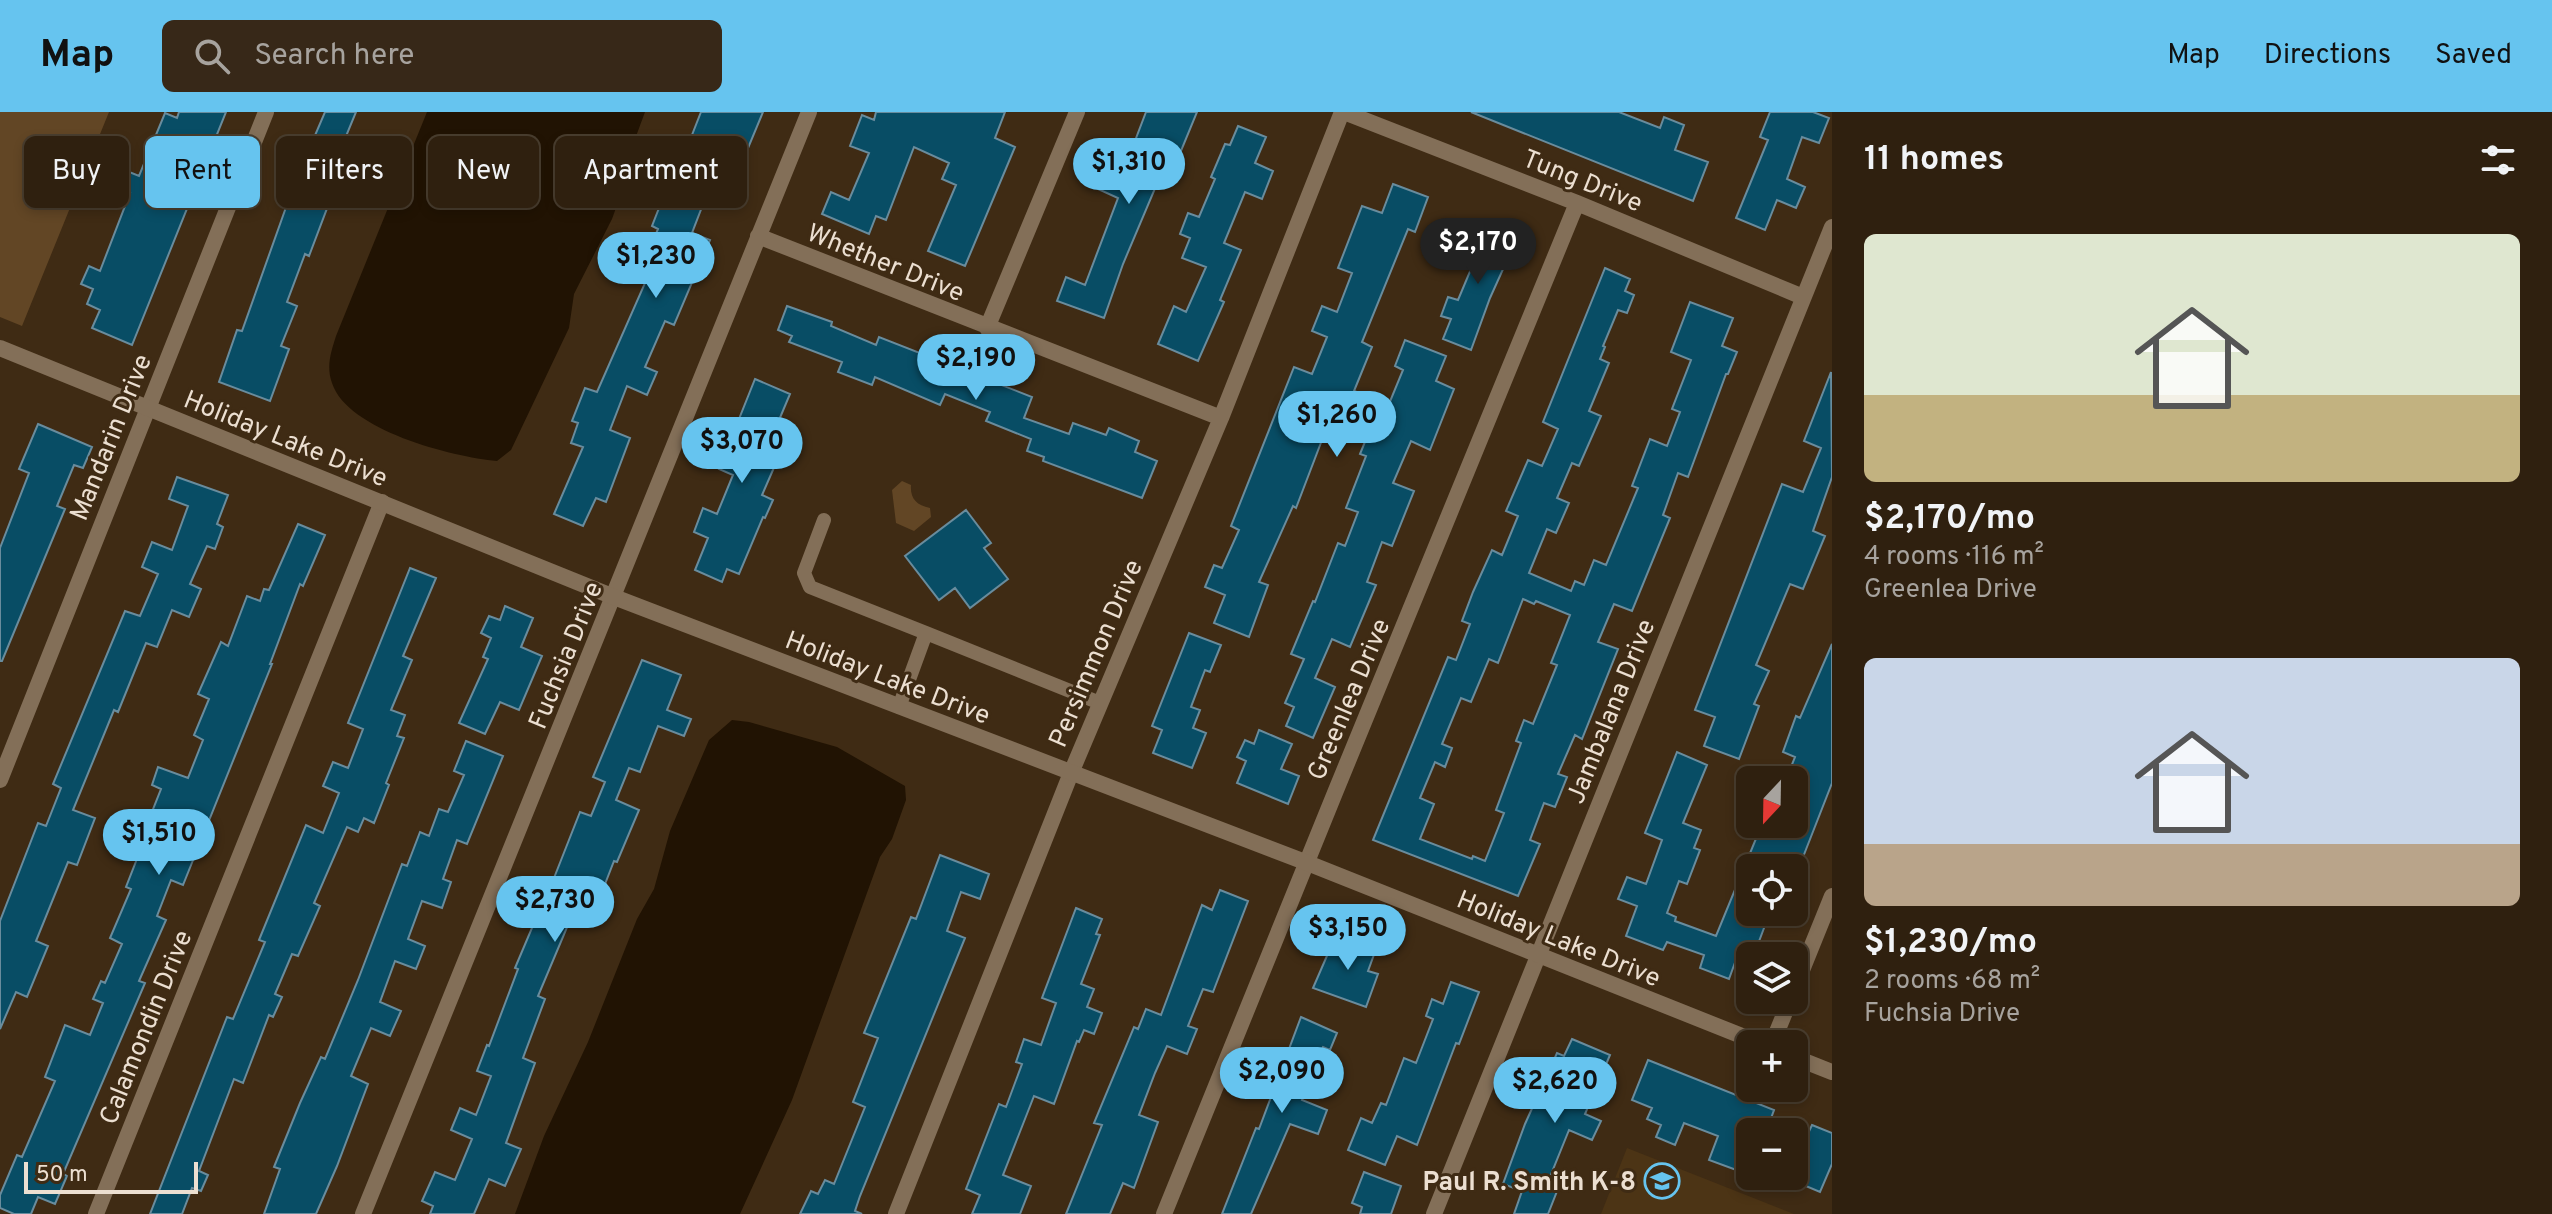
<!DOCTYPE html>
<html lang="en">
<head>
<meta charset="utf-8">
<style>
	:root { --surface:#2f200f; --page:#372818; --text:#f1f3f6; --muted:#a7a39e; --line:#4a3e2f; --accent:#66c4ef }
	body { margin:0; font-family:Overpass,sans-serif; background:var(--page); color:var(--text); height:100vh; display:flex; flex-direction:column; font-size:30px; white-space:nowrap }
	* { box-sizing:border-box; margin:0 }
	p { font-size:26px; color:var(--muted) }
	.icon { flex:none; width:44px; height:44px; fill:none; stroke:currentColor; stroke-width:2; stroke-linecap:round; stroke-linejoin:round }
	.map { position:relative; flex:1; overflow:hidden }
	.drawer { display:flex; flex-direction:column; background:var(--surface); width:720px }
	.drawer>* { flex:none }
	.banner { position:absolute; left:24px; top:24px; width:760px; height:72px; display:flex; gap:16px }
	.needle { width:52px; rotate:202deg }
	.buttons { position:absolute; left:1736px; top:654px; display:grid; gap:16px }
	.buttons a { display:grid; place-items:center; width:72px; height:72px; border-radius:12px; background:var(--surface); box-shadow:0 4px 12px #0003,0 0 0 2px var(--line); font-size:40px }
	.scale { position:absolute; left:24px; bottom:20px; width:174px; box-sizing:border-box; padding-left:8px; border:4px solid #ecdfd1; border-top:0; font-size:22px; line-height:28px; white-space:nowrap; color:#ecdfd1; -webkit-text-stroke:6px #3f2b14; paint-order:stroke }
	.price { position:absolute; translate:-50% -68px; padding:0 18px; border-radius:28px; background:var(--accent); color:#111; font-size:26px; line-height:52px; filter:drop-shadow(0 2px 4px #0008) }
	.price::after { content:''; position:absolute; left:50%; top:48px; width:24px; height:18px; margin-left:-12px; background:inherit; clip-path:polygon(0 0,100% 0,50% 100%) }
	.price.selected { background:#222; color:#fff }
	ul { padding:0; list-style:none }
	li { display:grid; align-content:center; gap:16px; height:424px; padding:0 32px }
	li span { display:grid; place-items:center; height:248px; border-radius:12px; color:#555 }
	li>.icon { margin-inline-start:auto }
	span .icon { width:144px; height:144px; fill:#fffc; stroke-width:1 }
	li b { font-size:34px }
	h2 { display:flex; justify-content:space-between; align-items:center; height:96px; padding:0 32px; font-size:34px }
	.pill { padding:0 28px; border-radius:12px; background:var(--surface); box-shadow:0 4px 12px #0003,0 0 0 2px var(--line); font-size:28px; line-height:72px }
	.pill.selected { background:var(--accent); color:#111 }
	header { display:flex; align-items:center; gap:48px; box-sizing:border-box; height:112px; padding:0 40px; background:var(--accent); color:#111 }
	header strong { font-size:38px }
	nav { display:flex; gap:44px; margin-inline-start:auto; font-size:28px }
	.search { width:560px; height:72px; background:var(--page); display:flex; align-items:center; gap:20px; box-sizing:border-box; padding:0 28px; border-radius:12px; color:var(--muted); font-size:30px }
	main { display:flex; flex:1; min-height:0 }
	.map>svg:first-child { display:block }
	.built { fill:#4c3415 }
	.green { fill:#624625 }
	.water { fill:#211303 }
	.building { fill:#084d65; stroke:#698c9d; stroke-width:2; fill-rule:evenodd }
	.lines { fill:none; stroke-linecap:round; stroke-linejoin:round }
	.service { stroke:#836f58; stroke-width:14 }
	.minor { stroke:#836f58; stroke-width:16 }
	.tertiary { stroke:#836f58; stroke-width:16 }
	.labels { text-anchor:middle; stroke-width:6; stroke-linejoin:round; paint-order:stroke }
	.street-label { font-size:26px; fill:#ecdfd1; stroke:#3f2b14 }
	.poi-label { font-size:26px; font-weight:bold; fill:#ecdfd1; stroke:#3f2b14; text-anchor:end }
</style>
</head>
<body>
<header>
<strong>Map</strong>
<div class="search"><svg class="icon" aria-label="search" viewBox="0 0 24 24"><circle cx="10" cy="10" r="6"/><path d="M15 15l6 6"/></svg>Search here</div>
<nav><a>Map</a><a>Directions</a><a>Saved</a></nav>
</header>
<main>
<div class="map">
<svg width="1832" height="1102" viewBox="0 0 1832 1102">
	<rect width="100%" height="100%" fill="#3f2b14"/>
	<!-- built -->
	<path class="built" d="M1627,1036l167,66h-193z"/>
	<!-- green -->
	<path class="green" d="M0,0h109l-87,214 -22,-9z
		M902,369l9,4c-1,13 5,20 19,23l1,9 -17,14 -18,-8 -4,-33z"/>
	<!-- water -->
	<path class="water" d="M427,0h218l-20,54 5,3 -18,50 -38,75 -5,34 -58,122 -14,11c-45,-4 -150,-31 -165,-78 -6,-17 -1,-31 4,-47z
		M732,608l17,2 88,25 68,39 1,14 -14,39 -12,18 -88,243 -52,114h-225l29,-78 44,-94 49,-123 17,-30 16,-58 39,-91z"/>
	<!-- building -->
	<path class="building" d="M179,0h47l-94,233 -40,-17 8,-18 -13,-6 6,-15 -12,-5 8,-18 11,5 30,-78 -16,-6 8,-18 17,7 26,-63 12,5z
		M325,0h31l-12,29 14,6 -23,53 -4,-2 -22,58 -4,-2 -18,48 10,4 -16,40 8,3 -19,52 -51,-19 18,-52 5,1 53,-149z
		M701,0h62l-37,89 -19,-7 -15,39 18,7 -36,85 -9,-4 -20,46 12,5 -10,23 -20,-9 -17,44 20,8 -24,64 -10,-4 -13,28 -29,-12 29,-67 -12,-4 7,-20 -6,-2 13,-33 12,4 63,-143 -9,-3 7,-17 -6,-3 18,-46 -8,-3 7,-19 12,5z
		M876,0h129l-10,26 20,9 -50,119 -37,-15 28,-66 -14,-6 7,-16 -35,-16 -28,73 -10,-4 -7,18 -47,-20 9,-22 18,8 20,-47 -19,-7 12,-31 12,5z
		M1146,0h51l-21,51 -9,-3 -44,104 -19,54 -47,-17 9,-24 19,8 33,-87 -20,-9 9,-21 15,7z
		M1471,0h148l41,16 4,-11 20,8 -9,25 33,12 -15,39z
		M1770,0h43l16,6 -10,25 -17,-6 -15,42 18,8 -9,21 -19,-8 -12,30 -29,-12 32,-78 -8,-3z
		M1238,14l28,11 -11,26 18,8 -11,28 -17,-7 -21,51 17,7 -21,50 4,2 -26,59 -40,-17 16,-38 12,6 20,-45 -24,-9 8,-20 -10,-4 8,-21 11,4 16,-38 -4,-2 14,-33 5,1z
		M1393,72l35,13 -13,35 -7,-3 -46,113 10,5 -18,44 35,13 14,-34 -8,-4 10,-26 41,16 -10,25 18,8 -24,61 -19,-9 -18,42 21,8 -22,55 -10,-4 -15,40 9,3 -26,62 -18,-8 -17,39 20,9 -22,51 -27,-12 8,-19 -9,-4 19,-44 -13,-5 22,-53 2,1 23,-59 7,3 13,-34 -12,-4 20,-52 -6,-2 14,-34 -35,-13 -14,34 -3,-1 -26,68 -3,-2 -34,76 9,3 -19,52 -35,-14 11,-28 -20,-8 9,-22 8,3 17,-38 -8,-4 63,-159 18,7 15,-37 -15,-6 10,-25 15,6 15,-39 -14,-5 24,-62 20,7z
		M1492,112l26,12 -28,62 -19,52 -28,-11 8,-20 -10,-3 7,-19 10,3 16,-38 -10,-5 8,-16 10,4z
		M1605,156l25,11 -5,12 9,4 -7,18 -9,-3 -15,36 2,1 -5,12 9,4 -20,48 12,5 -22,50 -7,-3 -15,35 12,5 -13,30 -9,-4 -18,44 42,18 4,-10 9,4 10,-25 12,5 32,-77 -6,-2 18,-47 17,7 13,-34 -8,-3 19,-49 -20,-8 19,-50 43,16 -11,28 15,6 -9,22h-2l-38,103 -10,-4 -15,42 7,3 -38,93 -18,-7 -16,38 20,7 -36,90 -7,-4 -17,39 9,3 -12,30 -11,-4 -14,37 10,4 -22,52 -145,-56 75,-183 8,3 14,-36 -8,-3 11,-29 19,-42 10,5 16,-39 -12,-5 22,-51 14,6 16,-37 -15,-7zM1523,487l11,5 2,-3 34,14 -19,48 6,2 -24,59 -9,-4 -8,21 5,2 -25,67 8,3 -19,48 -12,-5 -1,3 -52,-20 14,-35 -14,-6 15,-36 10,5 7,-19 -10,-4 19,-46 10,4 18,-43 9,4z
		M787,194l45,16 -1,4 45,19 3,-8 153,60 -8,21 45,16 4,-11 33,12 3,-7 30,13 -4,11 22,9 -15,37 -99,-37 1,-4 -17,-6 4,-12 -45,-18 4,-9 -45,-18 -5,11 -65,-28 -3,8 -34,-13 4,-10 -53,-20 3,-6 -14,-6z
		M1831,260l1,105 -19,54 12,5 -22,53 -13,-5 -34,81 13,6 -15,33 5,2 -20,53 -35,-13 11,-29 -20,-7 87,-226 21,8 18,-44 -17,-7z
		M755,267l35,15 -27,64 13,5 -14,32 11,5 -8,18 -2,-1 -24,57 -12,-5 -5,13 -27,-12 13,-32 -14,-6 9,-24 14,6 16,-39 -14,-6z
		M38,312l54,23 -9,21 -9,-3 -17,41 8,3 -63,152h-2v-113l29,-75 -10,-4z
		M177,365l51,18 -11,29 6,3 -8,22 -8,-3 -17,38 11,5 -12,28 -17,-7 -15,37 -11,-4 -28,69 -4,-2 -41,100 22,8 -18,47 -9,-3 -32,79 12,5 -21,51 -11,-5 -16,37v-108l38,-98 8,3 15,-38 -8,-4 72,-173 15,5 18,-42 -16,-7 10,-25 20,8 16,-44 -19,-7z
		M966,398l25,33 -7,5 24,31 -38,29 -15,-20 -16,12 -34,-44z
		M298,412l27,11 -22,51 -3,-2 -30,80h2l-89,221 -12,-5 -14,36 9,4 -27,61 6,2 -82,191 4,2 -12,28 -17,-7 -7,17h-17l-14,-6v-13l17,-40 5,2 33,-76 -10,-4 20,-52 25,10 13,-32 -10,-4 8,-18 4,2 17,-39 -12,-6 21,-49 -5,-2 25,-64 -3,-1 13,-33 -9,-4 6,-18 30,11 15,-38 -9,-5 15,-36 -11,-5 23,-52 7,4 19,-50 13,5 4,-12 5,1z
		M410,456l26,10 -33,78 9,4 -21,50 14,5 -8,21 7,2 -18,45 3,2 -15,38 -10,-5 -6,14 -11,-5 -33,76 6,3 -22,50 -6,-2 -17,40 7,3 -9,20 -4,-2 -26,68 -9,-4 -35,92 9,4 -7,16 -9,-3 -10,26h-32l77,-197 6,2 32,-77 -6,-2 47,-115 17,8 16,-40 -16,-7 10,-24 15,6 15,-39 -15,-6z
		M505,494l28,12 -12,29 21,9 -23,54 -19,-8 -15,32 -26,-11 29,-64 -5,-2 8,-19 -10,-5 8,-17 11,4z
		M1189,521l32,12 -11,27 -5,-2 -14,37 9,3 -7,18 13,5 -14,35 -39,-15 9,-23 -10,-4z
		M1832,532v139l-36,92 -2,-7h-44v44h20l-15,40 -14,-6 -12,33 -29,-11 4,-13 -37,-13 -4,8 -37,-14 11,-30 -19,-7 9,-22 19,7 16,-44 -17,-7 32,-81 30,13 -24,58 18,7 -7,18 6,2 -13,34 -8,-3 -12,32 9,4 -1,4 41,15 46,-112h32v-44l-7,-3 8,-20 -12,-5 13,-36 4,2z
		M642,548l39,15 -14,35 24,9 -7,17 -26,-10 -18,46 -11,-4 -13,32 23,10 -22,52 -3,-1 -23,59 -18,-7 -35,83 7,3 -22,59 12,5 -29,80 15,6 -16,37 -16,-7 -15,35h-44l3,-8 -11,-5 13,-29 20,8 17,-41 -21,-9 9,-22 16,7 15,-39 -14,-5 10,-26 2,1 29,-77 -3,-1 22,-52 9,4 15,-40 -7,-2 26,-66 11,4 14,-34 -12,-5z
		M1259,618l33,14 -11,25 18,7 -11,28 -51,-21 9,-22 -9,-4 8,-17 9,4z
		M466,629l37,15 -36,88 -10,-4 -14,39 8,3 -9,26 -20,-7 -14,38 17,7 -9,23 -21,-8 -15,41 21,9 -11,25 -19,-8 -20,48 17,8 -31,82 -21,48h-52l16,-45 -6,-2 26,-64 21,-46 4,2 33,-79 44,-116 5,2 13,-34 9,4 10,-27 9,3 16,-37 -10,-4z
		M940,743l49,19 -9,25 -19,-7 -14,39 18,7 -105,258 -5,15 7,3h-62l11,-23 7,3 7,-14 9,4 31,-77 -12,-5 25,-64 -14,-5 47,-116 5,2z
		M1220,778l28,11 -35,91 -10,-3 -15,37 9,3 -10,25 -20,-8 -12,27 -16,42 19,7 -24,66 -11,-5 -13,31h-44l36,-89 -8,-2 40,-96 4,2 8,-20 15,6 41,-110 10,5z
		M1076,796l26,11 -6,15 4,1 -19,49 13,5 -7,18 15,6 -8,21 -10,-4 -5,12 -2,-1 -23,63 -20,-8 -31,79 28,11 -11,28h-48l8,-19 -14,-6 33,-85 7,3 16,-43 -6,-2 8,-23 17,6 15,-42 -14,-5z
		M1336,823l40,14 -8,22 10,3 -12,33 -53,-19z
		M1451,870l28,10 -20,52 -3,-1 -39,102 -20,-9 -12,29 -37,-15 13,-32 11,5 9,-20 5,2 18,-47 12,5 17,-44 -7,-3 6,-17 11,5z
		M1301,905l36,16 -7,17 -7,-3 -21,53 25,10 -9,24 -28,-10 -39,90h-29l34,-86 3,1z
		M1572,927l38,16 -25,59 16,7 -9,19 -23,-10 -19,47 11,4 -13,33h-34l8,-23 -19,-7 22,-60 32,-71 7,3z
		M1648,948l126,50 -8,22h-16v43l-41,-15 9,-24 -34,-13 -9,22 -19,-8 5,-12 -14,-6 5,-11 -20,-8z
		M1812,1013l20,8v31l-12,28 -26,-11v-49l12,6z
		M1364,1060l37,14 -10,28h-31l2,-7 -10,-4z"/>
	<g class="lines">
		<!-- service -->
		<path class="service" d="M824,408l-20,53 6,14 116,46 -27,74
			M926,521l174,70"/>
		<!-- minor -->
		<path class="minor" d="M1344,0l233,91 226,94
			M758,124l463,182
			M987,216l90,-216
			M0,668l266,-668
			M1794,878l38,-94
			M1772,932l18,-44
			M96,1102l286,-712
			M363,1102l446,-1102
			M896,1102l175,-441 150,-355 121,-306
			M1164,1102c135,-338 276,-674 413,-1011
			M1434,1102l398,-987"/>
		<!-- tertiary -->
		<path class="tertiary" d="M0,236l614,249 691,265 457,182
			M1794,945l38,15"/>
	</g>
	<!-- icons -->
	<defs>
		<symbol id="school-ring" viewBox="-11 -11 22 22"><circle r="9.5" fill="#3f2b14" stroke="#66c4ef" stroke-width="1.5"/><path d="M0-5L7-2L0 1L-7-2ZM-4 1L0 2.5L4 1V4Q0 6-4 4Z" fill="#66c4ef"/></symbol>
	</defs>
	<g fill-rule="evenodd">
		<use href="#school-ring" x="1642" y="1049" width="40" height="40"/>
	</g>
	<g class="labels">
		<!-- street labels -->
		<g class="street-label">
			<text transform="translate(1583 68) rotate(22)" y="9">Tung Drive</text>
			<text transform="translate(886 150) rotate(22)" y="9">Whether Drive</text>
			<text transform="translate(110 325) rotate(-68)" y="9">Mandarin Drive</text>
			<text transform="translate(286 326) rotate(22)" y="9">Holiday Lake Drive</text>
			<text transform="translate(1095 541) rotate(-67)" y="9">Persimmon Drive</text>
			<text transform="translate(565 543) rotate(-68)" y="9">Fuchsia Drive</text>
			<text transform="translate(888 565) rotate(21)" y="9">Holiday Lake Drive</text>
			<text transform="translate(1348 587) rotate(-67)" y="9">Greenlea Drive</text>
			<text transform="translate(1610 599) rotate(-68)" y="9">Jambalana Drive</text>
			<text transform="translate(1559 826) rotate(22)" y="9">Holiday Lake Drive</text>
			<text transform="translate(145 915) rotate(-68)" y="9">Calamondin Drive</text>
		</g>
		<!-- poi labels -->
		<g class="poi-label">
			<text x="1636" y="1078">Paul R. Smith K-8</text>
		</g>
	</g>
</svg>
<div class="buttons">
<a><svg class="needle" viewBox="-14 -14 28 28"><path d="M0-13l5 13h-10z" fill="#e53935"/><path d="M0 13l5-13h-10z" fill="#a7a39e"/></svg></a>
<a><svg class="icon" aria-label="locate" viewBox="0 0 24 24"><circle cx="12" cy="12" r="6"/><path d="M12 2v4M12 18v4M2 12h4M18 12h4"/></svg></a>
<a><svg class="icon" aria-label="layers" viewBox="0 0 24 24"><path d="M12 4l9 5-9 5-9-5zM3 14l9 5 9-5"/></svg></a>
<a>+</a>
<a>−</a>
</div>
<div class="scale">50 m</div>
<b class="price" style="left:1129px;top:94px">$1,310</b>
<b class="price selected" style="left:1478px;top:174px">$2,170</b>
<b class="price" style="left:656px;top:188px">$1,230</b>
<b class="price" style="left:976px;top:290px">$2,190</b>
<b class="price" style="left:1337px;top:347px">$1,260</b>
<b class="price" style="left:742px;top:373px">$3,070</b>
<b class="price" style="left:159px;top:765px">$1,510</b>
<b class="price" style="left:555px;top:832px">$2,730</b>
<b class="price" style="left:1348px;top:860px">$3,150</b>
<b class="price" style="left:1282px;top:1003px">$2,090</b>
<b class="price" style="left:1555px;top:1013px">$2,620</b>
<div class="banner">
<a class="pill">Buy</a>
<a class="pill selected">Rent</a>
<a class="pill">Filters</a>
<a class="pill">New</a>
<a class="pill">Apartment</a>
</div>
</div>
<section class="drawer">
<h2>11 homes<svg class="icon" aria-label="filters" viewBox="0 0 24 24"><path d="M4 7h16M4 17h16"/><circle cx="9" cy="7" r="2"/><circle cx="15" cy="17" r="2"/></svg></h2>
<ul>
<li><span style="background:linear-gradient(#dfe7d0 65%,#c2b280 0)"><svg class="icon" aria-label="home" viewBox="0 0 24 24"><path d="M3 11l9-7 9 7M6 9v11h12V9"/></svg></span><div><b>$2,170/mo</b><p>4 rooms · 116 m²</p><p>Greenlea Drive</p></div></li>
<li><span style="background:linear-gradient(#c9d6e8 75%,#b9a48a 0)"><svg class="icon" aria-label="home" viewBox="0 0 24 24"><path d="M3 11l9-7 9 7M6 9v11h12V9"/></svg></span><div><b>$1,230/mo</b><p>2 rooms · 68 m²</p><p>Fuchsia Drive</p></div></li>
</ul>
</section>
</main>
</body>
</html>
